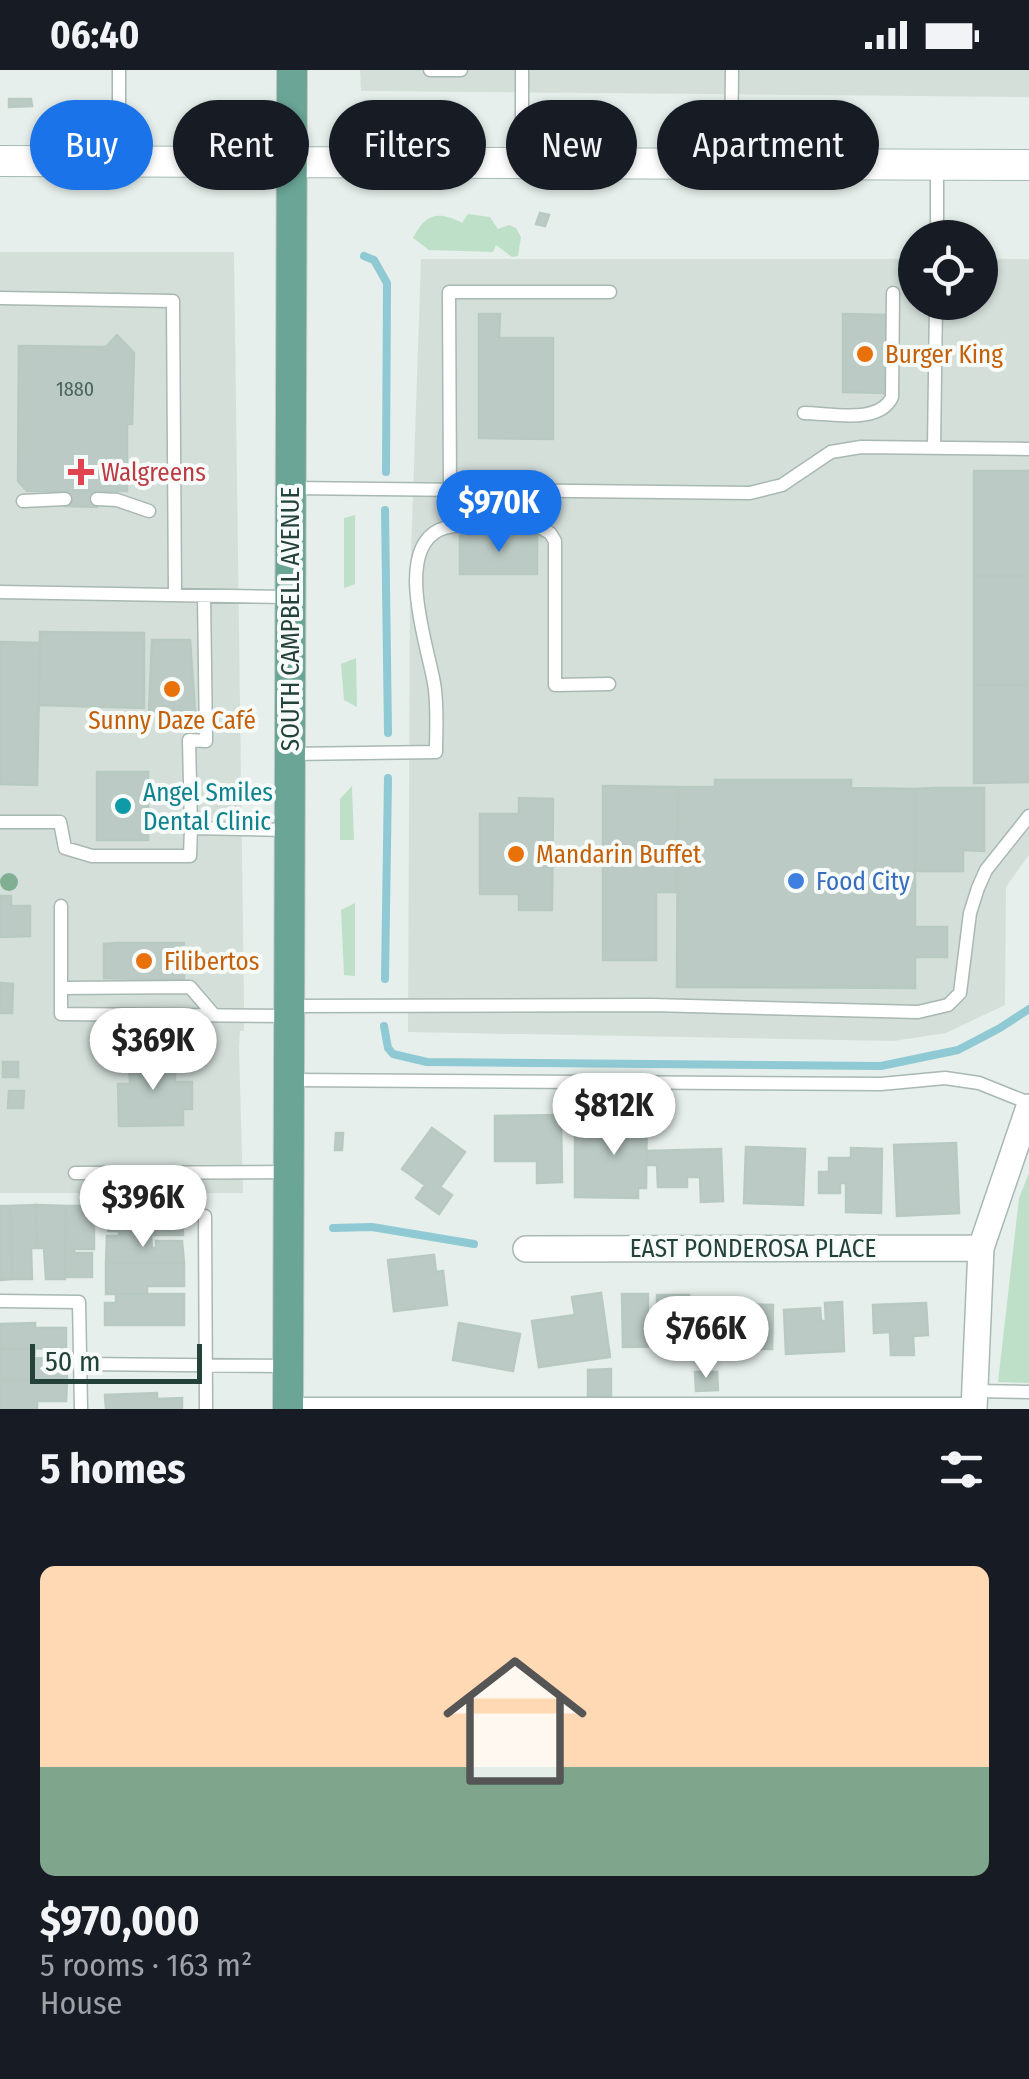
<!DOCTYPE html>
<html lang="en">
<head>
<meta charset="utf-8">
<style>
	:root { --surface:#171b24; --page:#20242c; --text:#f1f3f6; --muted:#9ea1a6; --line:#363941; --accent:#1a73e8 }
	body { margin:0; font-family:"Fira Sans Condensed",sans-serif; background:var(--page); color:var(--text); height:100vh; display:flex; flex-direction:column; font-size:38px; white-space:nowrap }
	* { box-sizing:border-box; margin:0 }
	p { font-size:32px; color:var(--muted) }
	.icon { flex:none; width:55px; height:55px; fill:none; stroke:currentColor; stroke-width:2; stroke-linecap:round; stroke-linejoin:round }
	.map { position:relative; height:1339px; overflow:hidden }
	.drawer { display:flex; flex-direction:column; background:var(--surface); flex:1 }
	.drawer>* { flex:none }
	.top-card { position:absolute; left:30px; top:30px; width:970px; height:90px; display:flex; gap:20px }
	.buttons { position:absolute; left:898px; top:150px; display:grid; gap:20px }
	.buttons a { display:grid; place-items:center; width:100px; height:100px; border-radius:50%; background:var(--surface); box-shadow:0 2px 8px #0004; font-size:50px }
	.scale { position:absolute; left:30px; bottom:25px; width:172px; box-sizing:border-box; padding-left:10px; border:5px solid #24423a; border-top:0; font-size:28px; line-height:35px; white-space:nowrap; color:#24423a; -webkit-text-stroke:8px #f7fbf9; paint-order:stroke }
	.price { position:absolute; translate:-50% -85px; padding:0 22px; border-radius:35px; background:#fff; color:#222; font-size:32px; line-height:65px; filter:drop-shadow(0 2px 5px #0008) }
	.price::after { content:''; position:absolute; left:50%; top:60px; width:30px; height:22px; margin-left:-15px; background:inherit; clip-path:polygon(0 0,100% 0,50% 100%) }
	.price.selected { background:var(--accent); color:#fff }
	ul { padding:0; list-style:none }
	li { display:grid; align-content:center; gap:20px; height:530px; padding:0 40px }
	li+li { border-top:2px solid var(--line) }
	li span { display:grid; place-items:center; height:310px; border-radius:15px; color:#555 }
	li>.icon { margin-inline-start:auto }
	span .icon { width:180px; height:180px; fill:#fffc; stroke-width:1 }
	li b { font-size:42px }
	h2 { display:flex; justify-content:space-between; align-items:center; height:120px; padding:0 40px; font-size:42px }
	.chip { padding:0 35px; border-radius:45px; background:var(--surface); box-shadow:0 2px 8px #0004; font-size:35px; line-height:90px }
	.chip.selected { background:var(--accent); color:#fff }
	.status { display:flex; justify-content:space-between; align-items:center; height:70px; padding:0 50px; background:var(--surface); direction:ltr }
	.status svg { height:28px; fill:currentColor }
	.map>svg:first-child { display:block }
	.built { fill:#d4dfda }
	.green { fill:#bfe0c8 }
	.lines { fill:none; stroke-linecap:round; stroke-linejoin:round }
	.stream { stroke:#8ec9d4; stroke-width:8 }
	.building { fill:#bbcac4; stroke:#b8c9c2; stroke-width:2.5 }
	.service-casing { stroke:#a8b8b2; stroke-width:15 }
	.minor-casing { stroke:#a8b8b2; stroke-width:28 }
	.secondary-casing { stroke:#a4bbb3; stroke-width:32 }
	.primary-casing { stroke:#c2cac8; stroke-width:32 }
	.service { stroke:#fff; stroke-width:12 }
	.minor { stroke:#fff; stroke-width:25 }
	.secondary { stroke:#fff; stroke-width:30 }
	.primary { stroke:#6aa596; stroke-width:30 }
	.tree { fill:#80af93 }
	.food-dot { fill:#e8710a; stroke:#f7fbf9; stroke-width:4 }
	.health-dot { fill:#e0444e; stroke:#f7fbf9; stroke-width:4 }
	.culture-dot { fill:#0f9aa8; stroke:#f7fbf9; stroke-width:4 }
	.shop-dot { fill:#3f7fe0; stroke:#f7fbf9; stroke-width:4 }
	.labels { text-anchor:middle; stroke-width:8; stroke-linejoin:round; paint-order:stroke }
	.number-label { font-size:20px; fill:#4a645c }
	.food-label { font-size:25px; fill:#c56008; stroke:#f7fbf9; text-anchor:start }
	.health-label { font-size:25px; fill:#be3a42; stroke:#f7fbf9; text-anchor:start }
	.street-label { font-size:25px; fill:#24423a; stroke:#f7fbf9 }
	.culture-label { font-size:25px; fill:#0d838f; stroke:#f7fbf9; text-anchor:start }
	.shop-label { font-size:25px; fill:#366cbe; stroke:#f7fbf9; text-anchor:start }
</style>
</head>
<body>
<div class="status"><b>06:40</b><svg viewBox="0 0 49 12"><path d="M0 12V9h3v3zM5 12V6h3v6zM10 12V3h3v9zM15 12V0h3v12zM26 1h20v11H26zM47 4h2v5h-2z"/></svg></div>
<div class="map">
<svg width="1029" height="1339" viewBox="0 0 1029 1339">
	<rect width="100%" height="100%" fill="#e6efeb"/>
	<!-- built -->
	<path class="built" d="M360,0h669v27l-668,-6z
		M0,182h234l10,754v25h-4l-1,16 4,146h-243z
		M421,189h494v43h65v-43h49v596l-23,32 -1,118 -59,28 -53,8 -485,-9 2,-449z"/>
	<!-- green -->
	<path class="green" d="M468,144l22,3 8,12 11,-4 7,3 5,9 -3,19 -6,1 -16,-12 -3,7 -64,-2 -16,-12c12,-24 25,-28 49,-15z
		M355,445v69l-11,4v-70z
		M356,588l1,49 -13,-7 -3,-36z
		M352,716l2,54h-14v-41z
		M355,833v73l-11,-1 -3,-65z
		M1029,1103v210l-31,-1 21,-184z"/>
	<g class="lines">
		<!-- stream -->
		<path class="stream" d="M364,186l10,4 13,23 -1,189
			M385,440l3,223
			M385,909l3,-201
			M384,956l4,22 5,6 34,8 454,4 77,-16 42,-22 29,-19
			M333,1158l39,-1 102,17"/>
	</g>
	<!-- building -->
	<path class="building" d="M9,29h22l1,7 -23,1z
		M540,143l9,2 -4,11 -9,-2z
		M479,244h21l-1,24h54v101l-74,-1z
		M843,244l44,1 -1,78 -43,-1z
		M117,265l17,18 -2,71h-5v67h-100l-9,-10 1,-135 87,1z
		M974,401h55v105h-55z
		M66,421h31v16l-32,-1z
		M460,465h77v39h-77z
		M974,506h55v109h-55z
		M40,562l104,1v75l-105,-3z
		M152,570h38l5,71h-46z
		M0,572l40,1 -3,142 -37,-1z
		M974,615h55v97l-55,1z
		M97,702h51v68h-51z
		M715,710h136v8l64,1v138h32v30h-32v31l-238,-1 1,-200h37z
		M603,716l75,1 -1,105h-21v68h-53z
		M936,718h48v63l-21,-1v21h-48v-82z
		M519,728l34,1 -1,111h-33v-16h-39v-80h39z
		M0,826h11v10h19v30l-30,1z
		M117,873h67v37l-80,-2v-34z
		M0,913l13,1 -1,29h-12z
		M175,984v28h17v27h-9v16l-64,1 -1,-42h12l-1,-29z
		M3,992h15v15h-15z
		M9,1021h15l-1,17h-15z
		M624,1030l23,1 -1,87h-8v10l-63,-1v-62h27v-7h21z
		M561,1045l1,67 -25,1v-22h-42v-45z
		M432,1058l33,24 -25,35 12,8 -13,19 -23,-16 9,-13 -23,-16z
		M336,1063h7l-1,17h-7z
		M956,1073l3,70 -62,3 -3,-71z
		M746,1077l59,2 -2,56 -59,-2z
		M851,1078l31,1 -1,64 -35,-1v-29h-6v10h-21v-21h10v-14h22z
		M721,1079l2,52 -22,1 -1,-25h-13v10h-29l-1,-22h-10v-14z
		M36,1135l1,43h-6l1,31h-20l-2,-73z
		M36,1135l30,1 -1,73h-19l-2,-31h-7z
		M0,1136h10l2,73 -12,1z
		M66,1136h28v43h-20v4h18v24h-26z
		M182,1138l1,27h-64v-4h-11v-22z
		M151,1165l1,13h4v-7h26l2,22h-78l1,-27z
		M434,1185l2,17 7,-1 4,34 -53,6 -6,-51z
		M106,1193h78v23h-37v8h-41z
		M601,1223l9,64 -71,10 -7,-46 43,-6 -3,-18z
		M116,1224h68v31h-79v-22h11z
		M622,1224h26v22h9v-21h32l1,51 -67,1z
		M842,1232l2,49 -58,3 -2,-44 36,-2 1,13h5l-1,-18z
		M707,1233l66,2 -1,44 -67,-1z
		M926,1233l2,32 -15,1 1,19h-23l-1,-23 -16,1 -1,-28z
		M35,1253v5h31v20l-66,1v-25z
		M459,1253l61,11 -7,37 -60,-11z
		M0,1279h35l-1,9 32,1 1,22 -67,-1z
		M611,1299v27l-23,1v-27z
		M695,1302h22l1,18 -22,1z
		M0,1310l67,1 -1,20h-29v8h-37z
		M157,1323v6l25,-1v11h-76l-1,-14z"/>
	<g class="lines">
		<defs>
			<path id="service" d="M430,0h31
				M522,0v92
				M731,91l1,-91
				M119,92v-92
				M937,168v-73
				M0,228l173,3 2,294
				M804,343c26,0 75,12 88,-16l1,-104
				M934,378l2,-146
				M291,418l459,5 32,-8 49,-33 30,-5 168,2
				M450,420l-1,-198h161
				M97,429l20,1 32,11
				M23,431l42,-2
				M0,522l290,5
				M290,684l146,-2c0,-22 2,-47 -2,-69 -6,-36 -40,-131 5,-153 21,-10 74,-3 100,-3l11,6 5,8v144l54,-1
				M0,752h60l5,26 27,8h98l1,-28 96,2
				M191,758l-2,-88 17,1 -2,-145
				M61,836v108l228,2
				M61,918l129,-1 24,28
				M289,936l363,-1 266,7 30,-7 12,-12 10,-80 8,-25 8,-18 43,-54
				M291,1010l590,4 64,-6 34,5 50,20
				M75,1103l213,-1
				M205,1146l1,193
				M0,1231l79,1 2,107
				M82,1294l204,2
				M975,1321l54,1
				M290,1334h684"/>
			<path id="minor" d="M526,1179l455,-1
				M974,1339l7,-161 48,-141"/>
			<path id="secondary" d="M0,91l1029,4"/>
			<path id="primary" d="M288,1339l4,-1339"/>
		</defs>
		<!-- service casing -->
		<use href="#service" class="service-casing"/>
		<!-- minor casing -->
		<use href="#minor" class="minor-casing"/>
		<!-- secondary casing -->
		<use href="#secondary" class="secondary-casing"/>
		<!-- primary casing -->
		<use href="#primary" class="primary-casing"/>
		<!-- service -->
		<use href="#service" class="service"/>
		<!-- minor -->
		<use href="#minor" class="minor"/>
		<!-- secondary -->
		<use href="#secondary" class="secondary"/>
		<!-- primary -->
		<use href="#primary" class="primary"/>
	</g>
	<!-- trees -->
	<circle class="tree" cx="9" cy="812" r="9"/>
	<!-- markers -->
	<g class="food-dot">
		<circle cx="865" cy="284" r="10"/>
		<circle cx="172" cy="619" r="10"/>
		<circle cx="516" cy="784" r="10"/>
		<circle cx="144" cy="891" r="10"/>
	</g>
	<path class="health-dot" d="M76 387h10v10h10v10h-10v10h-10v-10h-10v-10h10z"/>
	<circle class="culture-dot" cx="123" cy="736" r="10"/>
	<circle class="shop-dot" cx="796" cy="811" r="10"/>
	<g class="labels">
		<!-- number labels -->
		<g class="number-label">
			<text x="75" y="326">1880</text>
		</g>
		<!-- food labels -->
		<g class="food-label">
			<text x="885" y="293">Burger King</text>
			<text x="172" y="659" text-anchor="middle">Sunny Daze Café</text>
			<text x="536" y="793">Mandarin Buffet</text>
			<text x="164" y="900">Filibertos</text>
		</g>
		<!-- health labels -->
		<g class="health-label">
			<text x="101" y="411">Walgreens</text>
		</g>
		<!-- street labels -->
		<g class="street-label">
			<text transform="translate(290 549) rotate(-90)" y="9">SOUTH CAMPBELL AVENUE</text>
			<text x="753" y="1187">EAST PONDEROSA PLACE</text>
		</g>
		<!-- culture labels -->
		<g class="culture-label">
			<text x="143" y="731">Angel Smiles<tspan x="143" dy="29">Dental Clinic</tspan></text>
		</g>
		<!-- shop labels -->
		<g class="shop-label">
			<text x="816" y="820">Food City</text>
		</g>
	</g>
</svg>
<div class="buttons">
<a><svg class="icon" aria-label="locate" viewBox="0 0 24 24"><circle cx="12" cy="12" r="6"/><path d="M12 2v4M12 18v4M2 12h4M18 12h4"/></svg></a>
</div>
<div class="scale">50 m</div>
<b class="price selected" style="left:499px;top:485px">$970K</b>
<b class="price" style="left:153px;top:1023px">$369K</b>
<b class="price" style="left:614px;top:1088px">$812K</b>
<b class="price" style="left:143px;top:1180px">$396K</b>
<b class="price" style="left:706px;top:1311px">$766K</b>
<div class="top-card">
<a class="chip selected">Buy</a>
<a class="chip">Rent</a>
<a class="chip">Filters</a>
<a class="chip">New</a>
<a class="chip">Apartment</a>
</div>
</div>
<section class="drawer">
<h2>5 homes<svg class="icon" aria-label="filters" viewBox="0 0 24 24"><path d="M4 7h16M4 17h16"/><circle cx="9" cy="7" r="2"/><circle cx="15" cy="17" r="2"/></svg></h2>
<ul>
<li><span style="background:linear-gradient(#ffd9b3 65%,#7fa58c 0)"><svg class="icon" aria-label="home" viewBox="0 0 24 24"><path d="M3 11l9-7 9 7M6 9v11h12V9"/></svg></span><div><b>$970,000</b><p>5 rooms · 163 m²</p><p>House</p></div></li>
</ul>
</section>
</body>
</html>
